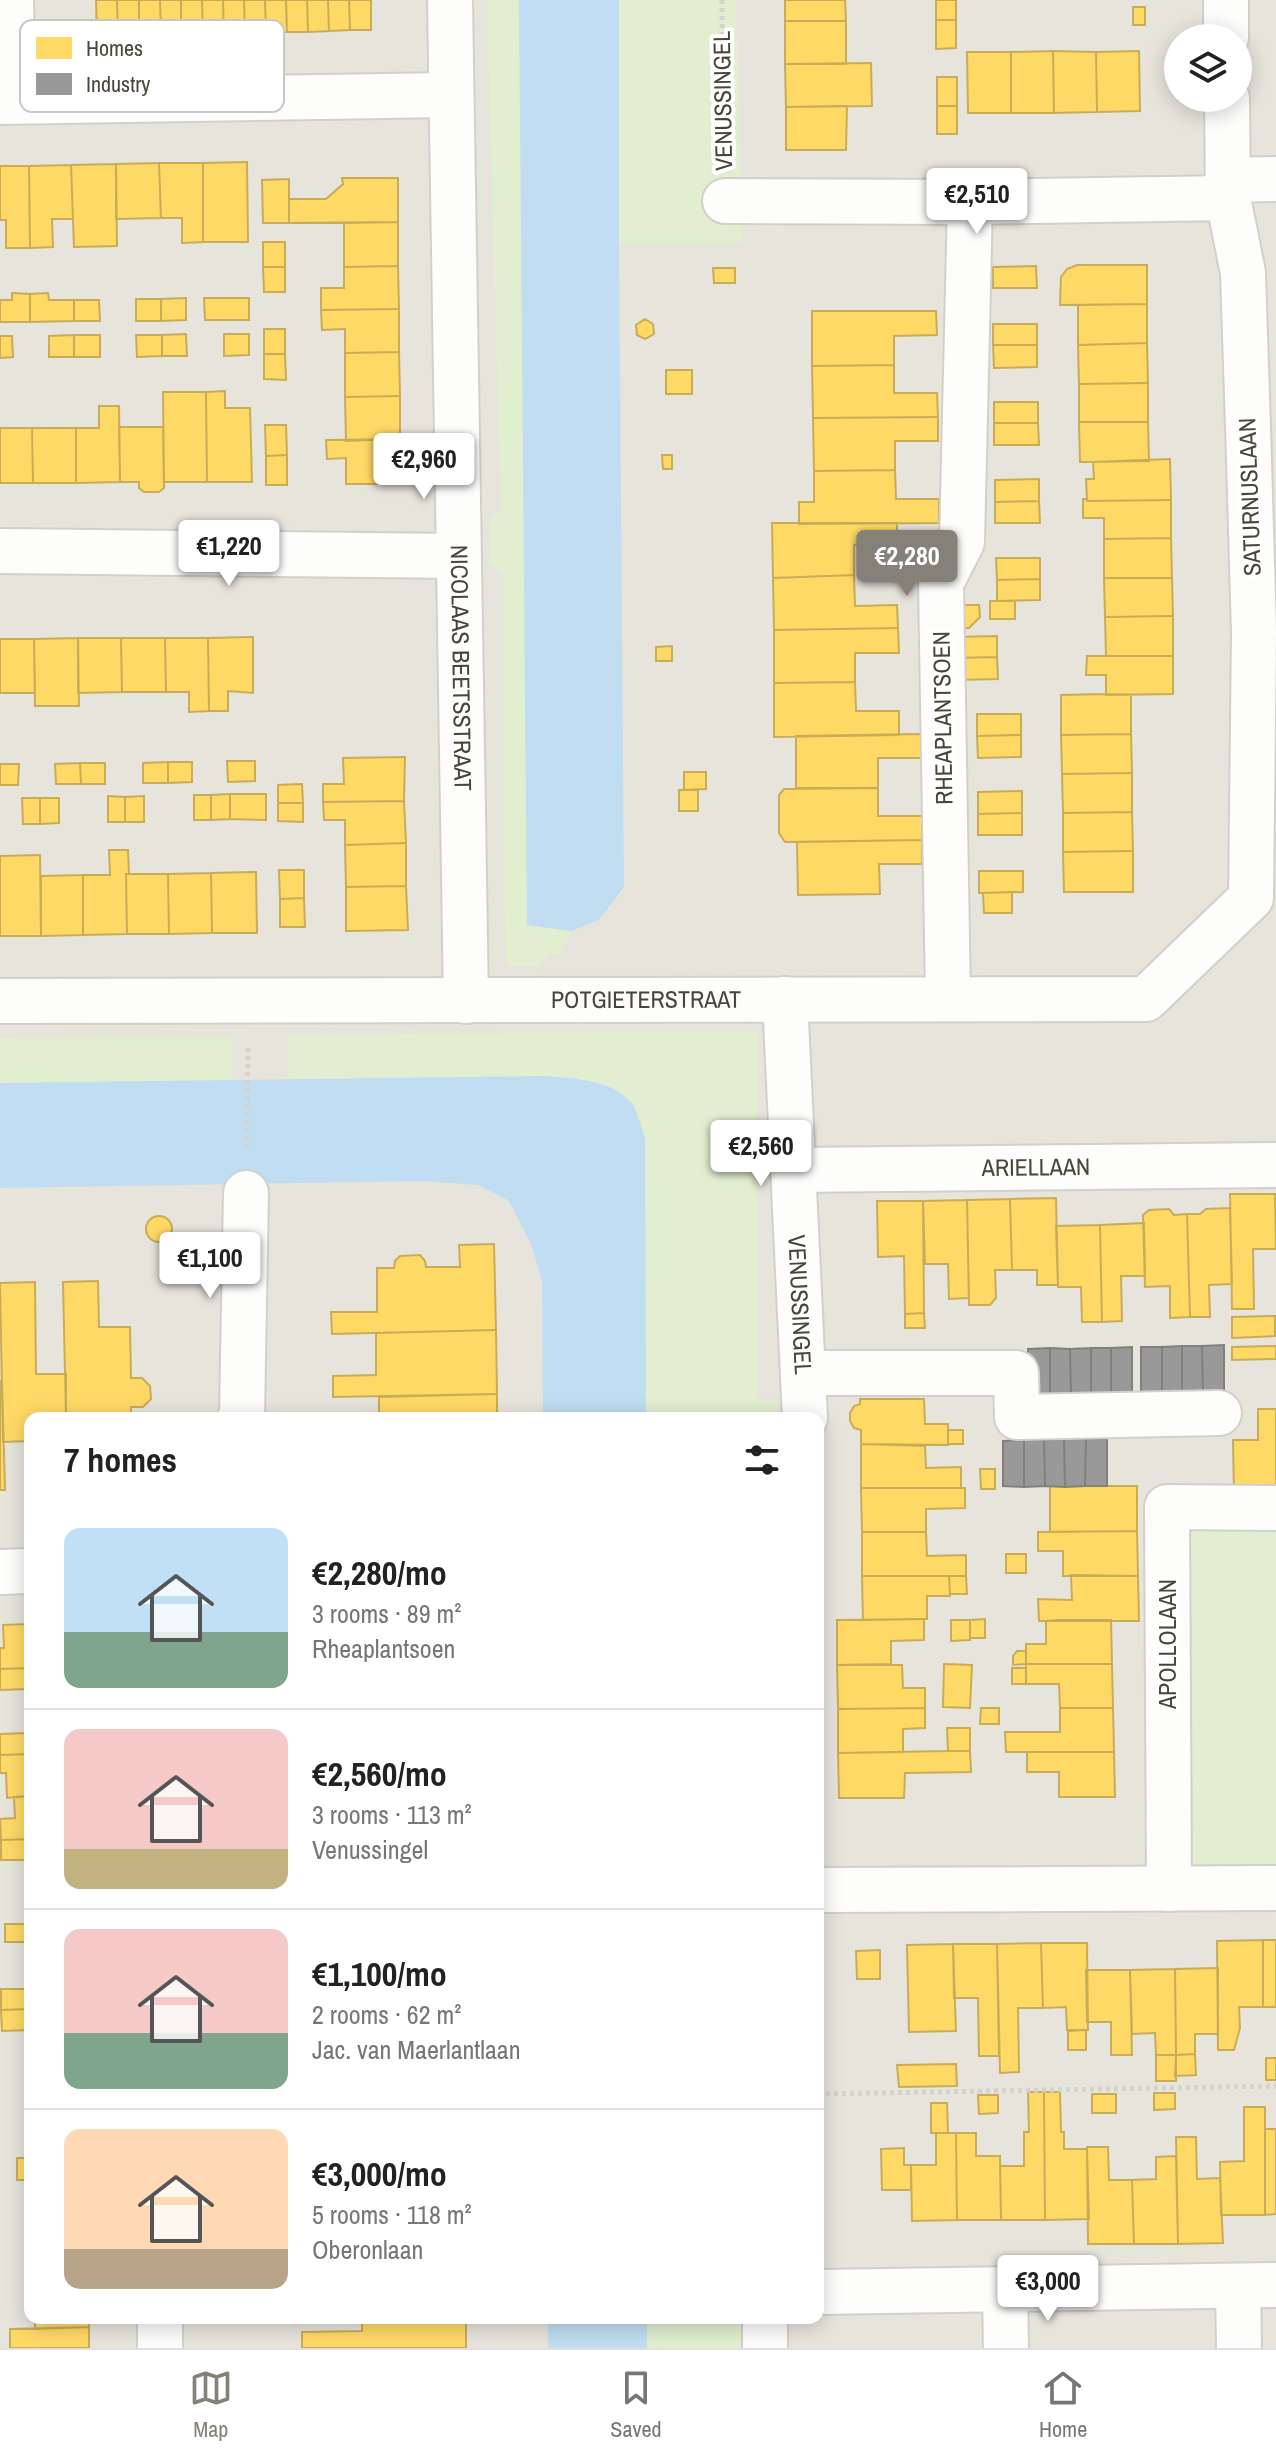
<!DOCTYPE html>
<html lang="en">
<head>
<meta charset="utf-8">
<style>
	:root { --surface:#fff; --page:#f6f6f6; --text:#222; --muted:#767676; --line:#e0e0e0; --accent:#868178 }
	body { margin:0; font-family:"Archivo Narrow",sans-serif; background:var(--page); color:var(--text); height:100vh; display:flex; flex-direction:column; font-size:30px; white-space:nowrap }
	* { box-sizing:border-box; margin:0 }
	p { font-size:26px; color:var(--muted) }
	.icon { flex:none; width:44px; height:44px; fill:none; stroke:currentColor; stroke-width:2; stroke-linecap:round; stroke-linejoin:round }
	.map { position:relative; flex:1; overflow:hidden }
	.side { position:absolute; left:24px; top:1412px; width:800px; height:912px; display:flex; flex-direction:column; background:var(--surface); border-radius:16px; box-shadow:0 4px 20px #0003 }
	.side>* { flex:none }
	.tools { position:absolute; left:1164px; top:24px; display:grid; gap:16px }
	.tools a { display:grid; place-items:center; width:88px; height:88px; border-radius:50%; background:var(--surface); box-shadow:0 4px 20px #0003; font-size:40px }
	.price { position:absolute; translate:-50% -68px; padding:0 18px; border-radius:8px; background:#fff; color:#222; font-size:26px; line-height:52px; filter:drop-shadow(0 2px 4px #0008) }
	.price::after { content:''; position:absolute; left:50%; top:48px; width:24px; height:18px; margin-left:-12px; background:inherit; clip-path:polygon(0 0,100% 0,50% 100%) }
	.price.selected { background:var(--accent); color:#fff }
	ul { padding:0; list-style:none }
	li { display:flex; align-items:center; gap:24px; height:200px; padding:0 40px }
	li+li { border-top:2px solid var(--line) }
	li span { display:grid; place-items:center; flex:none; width:224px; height:160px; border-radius:16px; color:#555 }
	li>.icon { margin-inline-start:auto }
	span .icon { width:96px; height:96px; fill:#fffc; stroke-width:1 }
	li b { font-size:34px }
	h2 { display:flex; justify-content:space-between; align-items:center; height:96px; padding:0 40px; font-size:34px }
	.menu { display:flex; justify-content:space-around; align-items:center; height:112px; border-top:2px solid var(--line); background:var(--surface); font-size:22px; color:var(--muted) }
	.menu a { display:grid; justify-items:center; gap:4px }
	.menu .selected { color:var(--accent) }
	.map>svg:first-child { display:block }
	.residential { fill:#e7e4dc; fill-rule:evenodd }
	.green { fill:#e1eecf }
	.water { fill:#c0ddf1 }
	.homes { fill:#ffd966; stroke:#c9ac58; stroke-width:2 }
	.industry { fill:#999; stroke:#82807c; stroke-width:2 }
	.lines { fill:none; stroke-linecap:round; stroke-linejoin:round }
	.minor-casing { stroke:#d2d0cb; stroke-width:48 }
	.path { stroke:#d3d2cc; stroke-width:5; stroke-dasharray:4 4; stroke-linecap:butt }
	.minor { stroke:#fdfdfc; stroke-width:44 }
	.labels { text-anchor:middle; stroke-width:8; stroke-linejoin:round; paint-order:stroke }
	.street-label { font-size:24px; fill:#4b4439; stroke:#fff }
	.key { fill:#fff; stroke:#c9c7c4; stroke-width:2 }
	.key-label { font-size:22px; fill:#4b4439 }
</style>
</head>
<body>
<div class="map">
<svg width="1276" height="2348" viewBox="0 0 1276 2348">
	<rect width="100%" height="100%" fill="#f4f2ee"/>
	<!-- residential -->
	<path class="residential" d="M0,0h1276v2348h-1276zM1178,38h60v60h-60zM30,1418h788v900h-788z"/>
	<!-- green -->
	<path class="green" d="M487,0h32l8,924 44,7 -10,23h-12l-11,12h-31l-2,-35 -2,-356 -14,-12 2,-44 10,-7z
		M619,0h117l7,243 -124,1z
		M757,1031v367l21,3v17h-132l-1,-281 -14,-35 -47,-22 -41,-4 -255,3v-44z
		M232,1036v44l-232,3v-45z
		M1166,1508h110v382l-108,3z
		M647,2318h136v30h-136z"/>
	<!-- water -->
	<path class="water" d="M519,0h100v244l5,643 -25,33 -28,11 -44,-6z
		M543,1076c28,2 66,3 87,25 7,8 11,26 15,36l1,281h-103l-1,-137 -11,-37 -22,-43 -31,-16 -55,-4 -423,7v-105z
		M548,2318h99v30h-99z"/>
	<!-- homes -->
	<path class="homes" d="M96,0h21l1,36 -21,1z
		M117,0h22v36h-21z
		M139,0h21l1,35 -22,1z
		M160,0h21v34l-20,1z
		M181,0h21l1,34h-22z
		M202,0h21l1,34h-21z
		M223,0h21l1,33 -21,1z
		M244,0h21l1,33h-21z
		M265,0h21l1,32 -21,1z
		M286,0h21l1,32h-21z
		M307,0h21l1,31 -21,1z
		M328,0h21l1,30 -21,1z
		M349,0h22v30h-21z
		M785,0h60l1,21h-61z
		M936,0h20v20h-20z
		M1133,7h12v18h-12z
		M936,20h20v28l-20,1z
		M785,21h61v43h-61z
		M1053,51l1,62h-43v-61z
		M1053,51l43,1 1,60 -43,1z
		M1139,51l1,60 -43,1 -1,-60z
		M967,52h44v61h-43z
		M871,63l1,43 -86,1 -1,-43z
		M937,77h20v29h-20z
		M847,106l-1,44h-60v-43z
		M937,106h20v28h-20z
		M247,162l1,80h-45v-79z
		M159,163l2,55 -45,1v-55z
		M159,163h44v79l-21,1v-25h-21z
		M116,164l1,82 -43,1 -3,-82z
		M71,165l2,54h-21l1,28 -23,1 -1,-82z
		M0,166h29l1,82h-24v-28h-6z
		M342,178h56v44l-109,1v-24h37l17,-15z
		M289,179v44h-26l-1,-43z
		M398,222v44l-54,1v-44z
		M263,242h22v25h-22z
		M1077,265h70v39l-87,1 1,-28 6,-8z
		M398,266l1,43 -78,1v-22h23v-21z
		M1036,266l1,22h-44v-21z
		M263,267h22v25h-21z
		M713,268h22v15h-21z
		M12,293l18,1v28h-30v-22h12z
		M48,293l1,7h25v21l-44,1v-28z
		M186,298v22l-25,1v-22z
		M204,298h45v22h-44z
		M136,299h25v22h-25z
		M74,300h25l1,21h-26z
		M1147,304v39l-69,2v-40z
		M399,309v43l-54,1v-24l-23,1 -1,-20z
		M812,311h124l1,24 -43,1v29l-82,1z
		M645,319l8,5 1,10 -9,5 -8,-4 -1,-10z
		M993,324h44v21h-44z
		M264,329h21v25h-21z
		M186,334l1,22h-25v-21z
		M224,334h25v21l-25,1z
		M74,335h26v22h-26z
		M74,335v22h-25v-21z
		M136,335h26v21l-25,1z
		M0,336h12l1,21 -13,1z
		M1147,343l1,40 -69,1 -1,-39z
		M993,345h44v22l-43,1z
		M399,352l1,44 -55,1v-44z
		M264,354h21l1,26 -22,-1z
		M894,365v28h43l1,24 -125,1 -1,-52z
		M666,370h26v24h-26z
		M1148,383v39h-69v-38z
		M225,391v17h25l2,74h-45l-1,-90z
		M163,392h43l1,90h-43z
		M400,396v43l-54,2 -1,-44z
		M994,402h44v21h-44z
		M99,406h20l1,76 -44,1v-55h23z
		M938,417v24h-43v29l-81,1 -1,-53z
		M1079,422h69l1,39 -69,1z
		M994,423h44l1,22h-45z
		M265,425h21l1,30 -21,1z
		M119,427h44l1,61 -5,4h-15l-5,-4v-6h-19z
		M0,428h32l1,55h-33z
		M32,428h44v55h-43z
		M400,439l1,45h-55v-26l-19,1 -1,-19z
		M287,455v30h-21v-29z
		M662,455h10v14h-9z
		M1170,459l1,41 -84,1 -1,-22h8l-1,-17z
		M895,470l1,29h43v24l-140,1v-22h15v-31z
		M1039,479v22l-44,1v-22z
		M1083,499h4v2l84,-1v38l-67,1v-21h-21z
		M1039,501l1,22h-45v-21z
		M772,523h125v22h-43v30l-81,3z
		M1171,538l1,40h-68v-39z
		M996,558h44v21l-43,1z
		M854,575l1,31 42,-1 1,23 -124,2 -1,-52z
		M1104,578h68l1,38 -68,1z
		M1040,579v21l-43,1v-21z
		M990,601h25v18h-25z
		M956,605h23l1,12 -11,11h-13z
		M1173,616v40h-67l-1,-39z
		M898,628l1,25h-44v29l-81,1v-53z
		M997,636v21l-44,1v-21z
		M250,637h3v56l-25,-2v20h-19l-1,-73z
		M78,638h43l1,54 -44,1z
		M78,638l1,68h-44l-1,-67z
		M121,638h44l1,54h-44z
		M165,638h43l1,73 -20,1v-20h-23z
		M0,639h34l1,54h-35z
		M672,646v15h-16v-14z
		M1087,656h86v38l-67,1v-20h-20z
		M997,657l1,22 -44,1 -1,-22z
		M855,682l1,29h43v24l-125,2v-54z
		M1106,694l25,1v39l-70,1v-40z
		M977,714h44v21l-44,1z
		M921,734v24h-43v30h-82v-52z
		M1131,734l1,39 -70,1 -1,-39z
		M1021,735v22l-43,1 -1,-22z
		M405,757l-1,44 -81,1v-18h21l-1,-26z
		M227,761h28v20l-27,1z
		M168,762v21h-25v-20z
		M168,762h24v20l-24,1z
		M80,763h25v21h-24z
		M80,763l1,21h-25l-1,-20z
		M0,764h19l-1,21h-18z
		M684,772h22v17l-22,1z
		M1132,773v39l-69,1 -1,-39z
		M302,784l1,19h-25v-18z
		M878,788v28h44v24l-137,2 -6,-9v-38l5,-6z
		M679,790h19v21h-19z
		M1022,791v22l-44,1v-22z
		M230,794v25l-19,1v-25z
		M230,794h36v26l-36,-1z
		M194,795h17v25h-17z
		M108,796l17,1v25h-17z
		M144,796v26h-19v-25z
		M22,798h18v26h-17z
		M40,798h19v25l-19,1z
		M404,801l2,42 -61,2v-25h-21l-1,-18z
		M278,803h25v19l-25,-1z
		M1132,812l1,39 -70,1v-39z
		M1022,813v22h-44v-21z
		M922,840v24h-43l1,30 -82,1 -1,-53z
		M406,843v43l-60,1 -1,-42z
		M109,850h19l1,24h-3l1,60 -44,1v-60h27z
		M1133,851v41h-69l-1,-40z
		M40,855l1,81h-41v-80z
		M279,870h25v28l-24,1z
		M979,871h44v21l-44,1z
		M253,872h3l1,61h-45l-1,-60z
		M211,873l1,60 -43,1 -1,-60z
		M126,874h42l1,60h-42z
		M83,875v60l-42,1v-60z
		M406,886l2,44 -62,1v-44z
		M1012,892v21h-28l-1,-20z
		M304,898l1,29h-25v-28z
		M1230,1194h45l1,55h-23l1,60h-22z
		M1056,1198l2,87h-21v-15h-25l-2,-71z
		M1010,1199l2,71h-17l1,28 -6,7h-21l-2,-105z
		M967,1200l2,98 -20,1 -1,-35h-23l-2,-63z
		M877,1201h46l1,112 -19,1 -1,-58 -26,1z
		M1230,1208l2,76 -23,1 1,32h-20l-3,-103h13l6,-5z
		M1169,1209l5,6 13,-1 3,103 -20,1v-32l-25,1 -2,-72 6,-5z
		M146 1229a13 13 0 1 1 26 0a13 13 0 1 1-26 0Z
		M1144,1223l1,53h-24l1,45 -20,1 -2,-97z
		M1100,1225l2,97h-20l-1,-35h-23l-2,-61z
		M494,1244l2,86 -164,4 -1,-22h46v-44h17l1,-7 5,-5 20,-1 5,6 1,6h34l-1,-22z
		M98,1281l1,46h31l1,51h11l8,8 1,13 -8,8h-12v11h-65l-3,-136z
		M35,1282l1,92h30v44h-36v23l-27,1 -3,-159z
		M924,1313l1,15h-20v-14z
		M1275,1316v20l-43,2v-21z
		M496,1330l1,64 -164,3v-21l43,-1v-42z
		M1276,1346v13l-44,1v-13z
		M0,1381h2l3,109h-5z
		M497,1394v24h-118v-21z
		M860,1399h64l1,25h23v21l-87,-1v-14l-7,-2 -4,-7v-8l4,-7 6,-2z
		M1258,1409h18v86l-42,1 -1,-56h25z
		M948,1430h15v14h-15z
		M861,1444l64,2 1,22 35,-1v21h-100z
		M980,1469h15v20h-14z
		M1050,1486h87v45l-87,1z
		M861,1488h104v20l-39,1v23h-64z
		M1137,1531l1,45h-75v-25h-25v-19z
		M862,1532h64l1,24 39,-1v21h-104z
		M1006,1554h20v19h-20z
		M1071,1575l67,1 1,45h-100l-1,-22 34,1z
		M862,1576h87l1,20h-23v23l-64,1z
		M949,1576h17l1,18h-17z
		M924,1619v21l-33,1v23l-54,1v-45z
		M985,1619v19h-15v-18z
		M951,1620h19v20l-19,1z
		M1058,1620h53l1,44h-86v-20h20v-23z
		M30,1624v44l-30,1v-21h4l-1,-23z
		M1017,1651h9v13l-13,1v-9z
		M944,1664l28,1 -2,43 -27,-1z
		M1026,1664h86l1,44h-53l-1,-24h-33z
		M837,1665h65l1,23h22v20l-87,1z
		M30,1668v43h-3v-22l-27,1v-21z
		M1012,1668h14v16h-14z
		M925,1708v20l-22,1v23l-65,1v-44z
		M981,1708h18v16h-19z
		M1060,1708h53l1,44h-108l-1,-20h55z
		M27,1711h3v43l-30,1v-21l27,-1z
		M947,1728h23v23h-22z
		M948,1751h22l1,21 -66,1 -1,25h-65l-1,-45z
		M1027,1752h87l1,45h-56v-25h-32z
		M30,1754v42l-23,2 -1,-25h-6v-18z
		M30,1796v43l-29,1 -1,-21 15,-1 -1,-21z
		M30,1839v42h-1v-21h-28v-20z
		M5,1924h25v18h-25z
		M1263,1940v67h-24l1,21 -6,22h-16l-1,-109z
		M1263,1940h13v67h-13z
		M1041,1943h46l1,87h-21l-1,-23 -23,1z
		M1041,1943l2,65h-25l1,64 -19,1 -3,-129z
		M953,1944l3,87 -47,1 -2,-87z
		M953,1944h44l2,112h-20l-1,-58h-24z
		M880,1950v29h-23l-1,-28z
		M1218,1968v66h-23v20l-19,1 -1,-86z
		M1175,1969l1,86h-20l-1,-22 -23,1 -2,-64z
		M1086,1970h44l2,85h-21v-33h-24z
		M1,1989h29v20l-29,1z
		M30,2009v21l-28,1 -1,-21z
		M1086,2030v20h-18v-19z
		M1195,2054l1,21 -21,1 1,-21z
		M1156,2055h20v26h-20z
		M1266,2058h10v22h-10z
		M956,2064l1,22 -58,1 -2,-22z
		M1028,2092h16l1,128h-44l-1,-54h24v-34h5z
		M1044,2092h16l1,40h3v17h23l2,70 -44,1z
		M1154,2093h21v16l-21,1z
		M1092,2094h24v19h-24z
		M978,2095h20v18l-19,1z
		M931,2103h16l1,30h-17z
		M1244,2107h21v108h-44l-1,-53 24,-1z
		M1265,2129h11v85l-11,1z
		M936,2133h20l1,87 -45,1 -1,-56h25z
		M956,2133h20v23h24l1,64h-44z
		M1176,2137h20l1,42 23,-1 3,65 -45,1z
		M1087,2147h21l1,33h23l2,64h-46z
		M904,2148v17h7v25h-29l-1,-41z
		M1176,2156l2,88h-44l-2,-64 24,-1v-22z
		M17,2158h13v22h-13z
		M35,2318h54v9l-54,2z
		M362,2318h104v30h-164v-16l60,-1z
		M89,2327v21h-79v-19z"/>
	<!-- industry -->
	<path class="industry" d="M1224,1345v47l-21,-1 -1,-45z
		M1182,1346v46h-20v-45z
		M1182,1346h20l1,45 -21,1z
		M1132,1347v46h-21v-45z
		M1141,1347h21v45l-21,1z
		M1050,1348v46h-21l-1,-45z
		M1050,1348l20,1 1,45h-21z
		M1091,1348h20v45l-20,1z
		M1091,1348v46h-20l-1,-45z
		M1064,1439h22l-1,47 -20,1z
		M1064,1439l1,48 -20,-1 -1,-46z
		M1086,1439h21v47h-22z
		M1024,1440v47l-21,-1v-45z
		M1024,1440h20l1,46 -21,1z"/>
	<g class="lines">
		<defs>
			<g id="minor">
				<path d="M11,0l2,101"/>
				<path id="s1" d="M450,0l16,1001"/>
				<path d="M1226,0v38"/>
				<path d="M0,102l450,-7"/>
				<path d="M1229,180l47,-1"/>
				<path d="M725,201l245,1 258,-4"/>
				<path d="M0,551l459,5"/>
				<path id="s2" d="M785,999l20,419"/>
				<path d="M948,999l-7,-416 21,-41 8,-340"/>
				<path id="s3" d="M0,1001l1146,-2 105,-101 3,-266 -6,-205 -5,-154 -15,-75 -1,-100"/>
				<path id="s4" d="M794,1170l482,-5"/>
				<path d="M804,1373h212l1,44 202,-4"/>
				<path d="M240,1418l2,-3 4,-222"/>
				<path d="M0,1572l30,-1"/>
				<path d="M1169,1889l-2,-382 109,1"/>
				<path d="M818,1890l458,-2"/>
				<path d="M1238,2286l1,62"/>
				<path d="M1005,2290l1,58"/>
				<path d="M818,2292l458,-7"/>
				<path d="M160,2318v30"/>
				<path d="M765,2348v-30"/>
			</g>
		</defs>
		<!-- minor casing -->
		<use href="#minor" class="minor-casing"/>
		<!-- path -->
		<path class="path" d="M722,0l1,155
			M246,1148l2,-102
			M818,2094l458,-8"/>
		<!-- minor -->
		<use href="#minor" class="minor"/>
	</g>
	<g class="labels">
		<!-- street labels -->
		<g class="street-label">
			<text transform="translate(723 101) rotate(-91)" y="8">VENUSSINGEL</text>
			<text transform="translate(1250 497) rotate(-92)" y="8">SATURNUSLAAN</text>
			<text dy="8" stroke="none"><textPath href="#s1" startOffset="668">NICOLAAS BEETSSTRAAT</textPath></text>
			<text transform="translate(943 718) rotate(-91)" y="8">RHEAPLANTSOEN</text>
			<text dy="8" stroke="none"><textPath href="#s3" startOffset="646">POTGIETERSTRAAT</textPath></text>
			<text dy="8" stroke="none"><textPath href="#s4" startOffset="242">ARIELLAAN</textPath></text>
			<text dy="8" stroke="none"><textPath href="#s2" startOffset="306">VENUSSINGEL</textPath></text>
			<text transform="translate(1168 1644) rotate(-90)" y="8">APOLLOLAAN</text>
		</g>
	</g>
	<!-- legend -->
	<rect x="20" y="20" width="264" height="92" rx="12" class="key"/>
	<rect x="36" y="37" width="36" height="22" fill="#ffd966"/>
	<rect x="36" y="73" width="36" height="22" fill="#999"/>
	<g class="key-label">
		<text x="86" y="56">Homes</text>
		<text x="86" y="92">Industry</text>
	</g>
</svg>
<div class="tools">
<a><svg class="icon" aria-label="layers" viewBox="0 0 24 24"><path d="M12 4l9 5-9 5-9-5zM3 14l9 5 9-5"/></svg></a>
</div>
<b class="price" style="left:977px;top:236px">€2,510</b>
<b class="price" style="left:424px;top:501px">€2,960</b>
<b class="price" style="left:229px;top:588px">€1,220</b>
<b class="price selected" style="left:907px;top:598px">€2,280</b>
<b class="price" style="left:761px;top:1188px">€2,560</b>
<b class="price" style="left:210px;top:1300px">€1,100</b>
<b class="price" style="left:1048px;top:2323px">€3,000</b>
<section class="side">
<h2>7 homes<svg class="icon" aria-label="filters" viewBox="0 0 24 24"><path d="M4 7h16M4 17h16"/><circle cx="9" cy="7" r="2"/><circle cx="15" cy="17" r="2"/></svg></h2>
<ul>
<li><span style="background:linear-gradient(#bfe0f5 65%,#7fa58c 0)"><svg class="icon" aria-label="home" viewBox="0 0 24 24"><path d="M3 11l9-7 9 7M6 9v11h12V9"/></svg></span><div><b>€2,280/mo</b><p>3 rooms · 89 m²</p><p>Rheaplantsoen</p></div></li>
<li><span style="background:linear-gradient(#f6c9c9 75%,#c2b280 0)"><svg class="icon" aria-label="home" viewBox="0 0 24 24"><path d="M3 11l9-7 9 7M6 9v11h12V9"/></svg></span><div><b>€2,560/mo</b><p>3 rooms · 113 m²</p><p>Venussingel</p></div></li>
<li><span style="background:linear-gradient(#f6c9c9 65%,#7fa58c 0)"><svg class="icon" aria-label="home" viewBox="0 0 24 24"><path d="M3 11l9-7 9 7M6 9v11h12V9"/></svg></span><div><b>€1,100/mo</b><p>2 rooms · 62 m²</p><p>Jac. van Maerlantlaan</p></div></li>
<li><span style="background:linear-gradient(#ffd9b3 75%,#b9a48a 0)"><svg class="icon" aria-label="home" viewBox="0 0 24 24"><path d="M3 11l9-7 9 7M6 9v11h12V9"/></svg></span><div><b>€3,000/mo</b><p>5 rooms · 118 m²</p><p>Oberonlaan</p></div></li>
</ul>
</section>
</div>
<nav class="menu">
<a class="selected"><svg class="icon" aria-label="map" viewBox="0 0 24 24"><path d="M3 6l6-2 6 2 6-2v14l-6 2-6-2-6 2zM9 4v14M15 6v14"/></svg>Map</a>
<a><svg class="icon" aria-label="saved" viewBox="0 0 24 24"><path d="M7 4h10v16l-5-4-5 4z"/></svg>Saved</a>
<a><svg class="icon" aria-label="home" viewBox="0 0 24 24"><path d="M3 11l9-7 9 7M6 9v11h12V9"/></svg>Home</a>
</nav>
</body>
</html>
